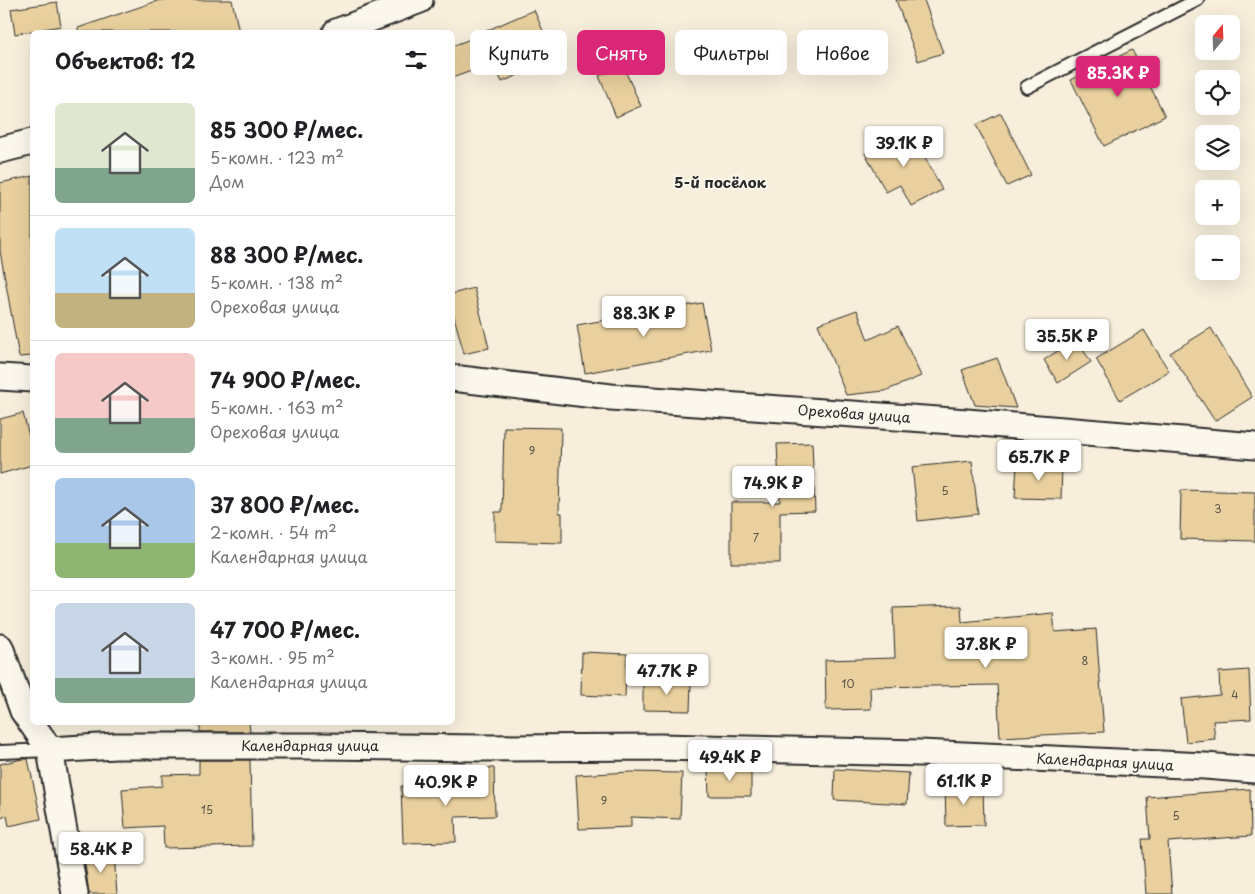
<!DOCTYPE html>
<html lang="ru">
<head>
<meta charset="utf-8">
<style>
	:root { --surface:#fff; --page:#f6f6f6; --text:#202124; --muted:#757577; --line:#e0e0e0; --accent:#db2777 }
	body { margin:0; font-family:"Playpen Sans",sans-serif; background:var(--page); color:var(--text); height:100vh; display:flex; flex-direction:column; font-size:19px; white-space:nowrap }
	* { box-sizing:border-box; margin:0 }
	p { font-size:16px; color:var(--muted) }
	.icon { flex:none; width:28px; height:28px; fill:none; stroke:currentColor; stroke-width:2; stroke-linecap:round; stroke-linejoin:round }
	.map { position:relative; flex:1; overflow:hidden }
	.panel { position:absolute; left:30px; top:30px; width:425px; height:695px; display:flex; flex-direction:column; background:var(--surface); border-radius:8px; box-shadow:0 5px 20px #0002 }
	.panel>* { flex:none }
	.banner { position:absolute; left:470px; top:30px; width:475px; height:45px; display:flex; gap:10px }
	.needle { width:32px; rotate:19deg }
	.controls { position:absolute; left:1195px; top:15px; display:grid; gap:10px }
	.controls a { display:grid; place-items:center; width:45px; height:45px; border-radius:8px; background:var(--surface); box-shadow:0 5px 20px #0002; font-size:25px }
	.price { position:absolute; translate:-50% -42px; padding:0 11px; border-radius:5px; background:#fff; color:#222; font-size:16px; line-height:32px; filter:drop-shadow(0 1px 2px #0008) }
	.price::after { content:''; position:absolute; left:50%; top:30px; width:15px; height:11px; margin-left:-8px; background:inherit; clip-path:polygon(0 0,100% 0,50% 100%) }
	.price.current { background:var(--accent); color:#fff }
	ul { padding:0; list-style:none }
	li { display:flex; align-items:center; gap:15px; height:125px; padding:0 25px }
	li+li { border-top:1px solid var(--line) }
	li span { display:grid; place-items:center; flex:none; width:140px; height:100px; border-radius:8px; color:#555 }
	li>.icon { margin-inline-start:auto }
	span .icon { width:60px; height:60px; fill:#fffc; stroke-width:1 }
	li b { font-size:21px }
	h2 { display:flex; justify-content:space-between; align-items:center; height:60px; padding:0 25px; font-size:21px }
	.pill { padding:0 18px; border-radius:8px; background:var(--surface); box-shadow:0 5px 20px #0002; font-size:18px; line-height:45px }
	.pill.current { background:var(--accent); color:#fff }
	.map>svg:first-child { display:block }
	.building { fill:#e9d09e; stroke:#2b2b2b }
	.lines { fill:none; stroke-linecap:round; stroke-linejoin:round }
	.service-casing { stroke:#2b2b2b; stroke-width:16 }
	.minor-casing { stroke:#2b2b2b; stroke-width:29 }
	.service { stroke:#fbf7ec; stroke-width:12 }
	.minor { stroke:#fbf7ec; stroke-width:25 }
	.labels { text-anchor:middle; stroke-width:4; stroke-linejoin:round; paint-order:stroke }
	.number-label { font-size:11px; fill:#5a5448 }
	.street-label { font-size:14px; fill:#2b2b2b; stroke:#fbf7ec }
	.neighbourhood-label { font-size:15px; font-weight:bold; fill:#2b2b2b; stroke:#fbf7ec }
</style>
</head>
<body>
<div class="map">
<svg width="1255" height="894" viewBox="0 0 1255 894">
	<rect width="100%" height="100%" fill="#f7efdc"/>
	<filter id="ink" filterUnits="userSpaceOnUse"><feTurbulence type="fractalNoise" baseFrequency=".02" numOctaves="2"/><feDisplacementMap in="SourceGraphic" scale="10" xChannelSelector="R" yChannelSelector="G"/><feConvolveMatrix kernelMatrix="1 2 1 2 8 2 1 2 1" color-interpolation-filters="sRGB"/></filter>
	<g filter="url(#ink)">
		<!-- building -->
		<path class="building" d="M160,0h72l7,32h-161v-4z
			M896,0h28l19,53 -25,8z
			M57,2l4,24 -46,8 -4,-25z
			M534,10l21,49 -53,23 -9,-19 -41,15v-32l29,-11v-2z
			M1132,50l33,66 -61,30 -33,-66z
			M623,66l18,40 -25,11 -17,-41z
			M1001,113l30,62 -24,11 -31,-61z
			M911,130l31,60 -31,16 -11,-21 -14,7 -21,-39z
			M32,176v180l-13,1 -19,-106v-68z
			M474,288l15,60 -25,6 -12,-45v-15z
			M702,303l9,47 -126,23 -8,-48z
			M857,310l11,30 30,-14 23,50 -36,15 -39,4 -28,-71z
			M1211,328l41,69 -37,24 -45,-68z
			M1144,330l25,41 -49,29 -24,-41z
			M1076,339l15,23 -33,21 -14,-23z
			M997,358l7,17 12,33 -41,-3 -13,-35z
			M23,413l9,35v17l-32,9v-55z
			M504,427l57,1 -2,85h3v30l-67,-2v-29h7z
			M812,443l3,68 -35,1v51h-49v-61h49l-3,-58z
			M972,461l6,53 -60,7 -6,-54z
			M1017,463l45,3 -1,33 -46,-1z
			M1181,490l74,2v49l-75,-2z
			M961,606l1,16 91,-9 2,19 41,-3 8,103 -104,5 -3,-52 -127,2 1,22 -45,1 -1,-50 70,-2 -2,-50z
			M582,652l45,2 -2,43 -44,-2z
			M1249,670l2,49 -38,2 2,18 -29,3 -5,-43 39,-4 -1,-23z
			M643,682l48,1 -1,28 -47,-1z
			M200,722h49l1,10h-50z
			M22,759h6l13,60 -32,7 -2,-10 -7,2v-54z
			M199,760h51l2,86 -88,2 -1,-22 -38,2 -3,-39 40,-3v-11l37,-1z
			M466,768h28l1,48 -40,1 1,25 -53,1 -2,-57 65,-1z
			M708,768h43v28h-42z
			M835,769l74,4 -2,31 -73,-4z
			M630,772l52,1 -2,46 -49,-2v10l-52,2 -3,-54z
			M945,787h38l1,38 -38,1z
			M1250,789l1,47 -83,6 4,52h-26l-4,-55h8l-3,-42z
			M114,854l3,40h-28l-5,-38z"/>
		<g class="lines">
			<defs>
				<path id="service" d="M1027,87l170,-87
					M0,752l50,-2"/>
				<path id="minor" d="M336,32l84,-32
					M0,150l32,-8
					M0,377l32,2
					M452,378l159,19 356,25 288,24
					M0,647l23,64 27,39 66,-4h206l160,2 177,-1 261,6 285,13 50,4
					M50,750l25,144"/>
			</defs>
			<!-- service casing -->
			<use href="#service" class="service-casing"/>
			<!-- minor casing -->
			<use href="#minor" class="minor-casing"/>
			<!-- service -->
			<use href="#service" class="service"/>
			<!-- minor -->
			<use href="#minor" class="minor"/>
		</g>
	</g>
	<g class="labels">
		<!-- number labels -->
		<g class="number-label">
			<text x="532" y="455">9</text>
			<text x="945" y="495">5</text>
			<text x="1218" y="513">3</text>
			<text x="756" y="542">7</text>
			<text x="1085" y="665">8</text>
			<text x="848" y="688">10</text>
			<text x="1235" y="699">4</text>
			<text x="604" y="805">9</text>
			<text x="207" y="814">15</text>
			<text x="1176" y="820">5</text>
		</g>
		<!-- street labels -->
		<g class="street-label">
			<text transform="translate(854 414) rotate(4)" y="5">Ореховая улица</text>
			<text x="310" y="751">Календарная улица</text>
			<text transform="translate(1105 762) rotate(3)" y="5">Календарная улица</text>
		</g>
		<!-- neighbourhood labels -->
		<g class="neighbourhood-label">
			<text x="720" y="188">5-й посёлок</text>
		</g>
	</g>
</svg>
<div class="controls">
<a><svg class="needle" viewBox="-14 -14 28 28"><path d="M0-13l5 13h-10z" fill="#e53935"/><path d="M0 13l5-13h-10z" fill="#757577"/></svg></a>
<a><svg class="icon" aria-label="locate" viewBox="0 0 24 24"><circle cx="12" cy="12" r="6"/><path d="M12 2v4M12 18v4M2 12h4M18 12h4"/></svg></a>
<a><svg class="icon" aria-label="layers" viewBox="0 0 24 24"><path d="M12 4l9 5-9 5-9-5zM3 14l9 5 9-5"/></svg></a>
<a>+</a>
<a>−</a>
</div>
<b class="price current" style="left:1118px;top:98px">85.3K ₽</b>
<b class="price" style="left:904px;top:168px">39.1K ₽</b>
<b class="price" style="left:644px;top:338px">88.3K ₽</b>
<b class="price" style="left:1067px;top:361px">35.5K ₽</b>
<b class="price" style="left:1039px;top:482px">65.7K ₽</b>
<b class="price" style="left:773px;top:508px">74.9K ₽</b>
<b class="price" style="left:986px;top:669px">37.8K ₽</b>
<b class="price" style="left:667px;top:696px">47.7K ₽</b>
<b class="price" style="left:730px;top:782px">49.4K ₽</b>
<b class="price" style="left:964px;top:806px">61.1K ₽</b>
<b class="price" style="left:446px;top:807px">40.9K ₽</b>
<b class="price" style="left:101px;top:874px">58.4K ₽</b>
<div class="banner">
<a class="pill">Купить</a>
<a class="pill current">Снять</a>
<a class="pill">Фильтры</a>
<a class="pill">Новое</a>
</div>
<section class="panel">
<h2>Объектов: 12<svg class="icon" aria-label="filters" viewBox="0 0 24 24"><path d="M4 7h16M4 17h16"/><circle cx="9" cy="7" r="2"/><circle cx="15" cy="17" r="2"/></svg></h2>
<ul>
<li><span style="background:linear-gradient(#dfe7d0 65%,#7fa58c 0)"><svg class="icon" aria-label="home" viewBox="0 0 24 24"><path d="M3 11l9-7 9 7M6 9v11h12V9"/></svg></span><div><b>85 300 ₽/мес.</b><p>5-комн. · 123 m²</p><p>Дом</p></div></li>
<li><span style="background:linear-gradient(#bfe0f5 65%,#c2b280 0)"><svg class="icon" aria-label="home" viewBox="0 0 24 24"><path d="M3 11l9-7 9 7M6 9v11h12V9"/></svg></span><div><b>88 300 ₽/мес.</b><p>5-комн. · 138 m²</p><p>Ореховая улица</p></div></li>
<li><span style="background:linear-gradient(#f6c9c9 65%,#7fa58c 0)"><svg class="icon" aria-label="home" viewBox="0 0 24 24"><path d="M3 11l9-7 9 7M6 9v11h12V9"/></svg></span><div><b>74 900 ₽/мес.</b><p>5-комн. · 163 m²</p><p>Ореховая улица</p></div></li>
<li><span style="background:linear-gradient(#a9c7e8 65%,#8fb573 0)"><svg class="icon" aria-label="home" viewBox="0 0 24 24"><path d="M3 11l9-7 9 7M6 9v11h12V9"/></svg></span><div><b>37 800 ₽/мес.</b><p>2-комн. · 54 m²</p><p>Календарная улица</p></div></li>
<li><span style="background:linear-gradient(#c9d6e8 75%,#7fa58c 0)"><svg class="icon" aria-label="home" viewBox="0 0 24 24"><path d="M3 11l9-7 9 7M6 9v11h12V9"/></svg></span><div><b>47 700 ₽/мес.</b><p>3-комн. · 95 m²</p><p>Календарная улица</p></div></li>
</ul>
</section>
</div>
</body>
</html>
